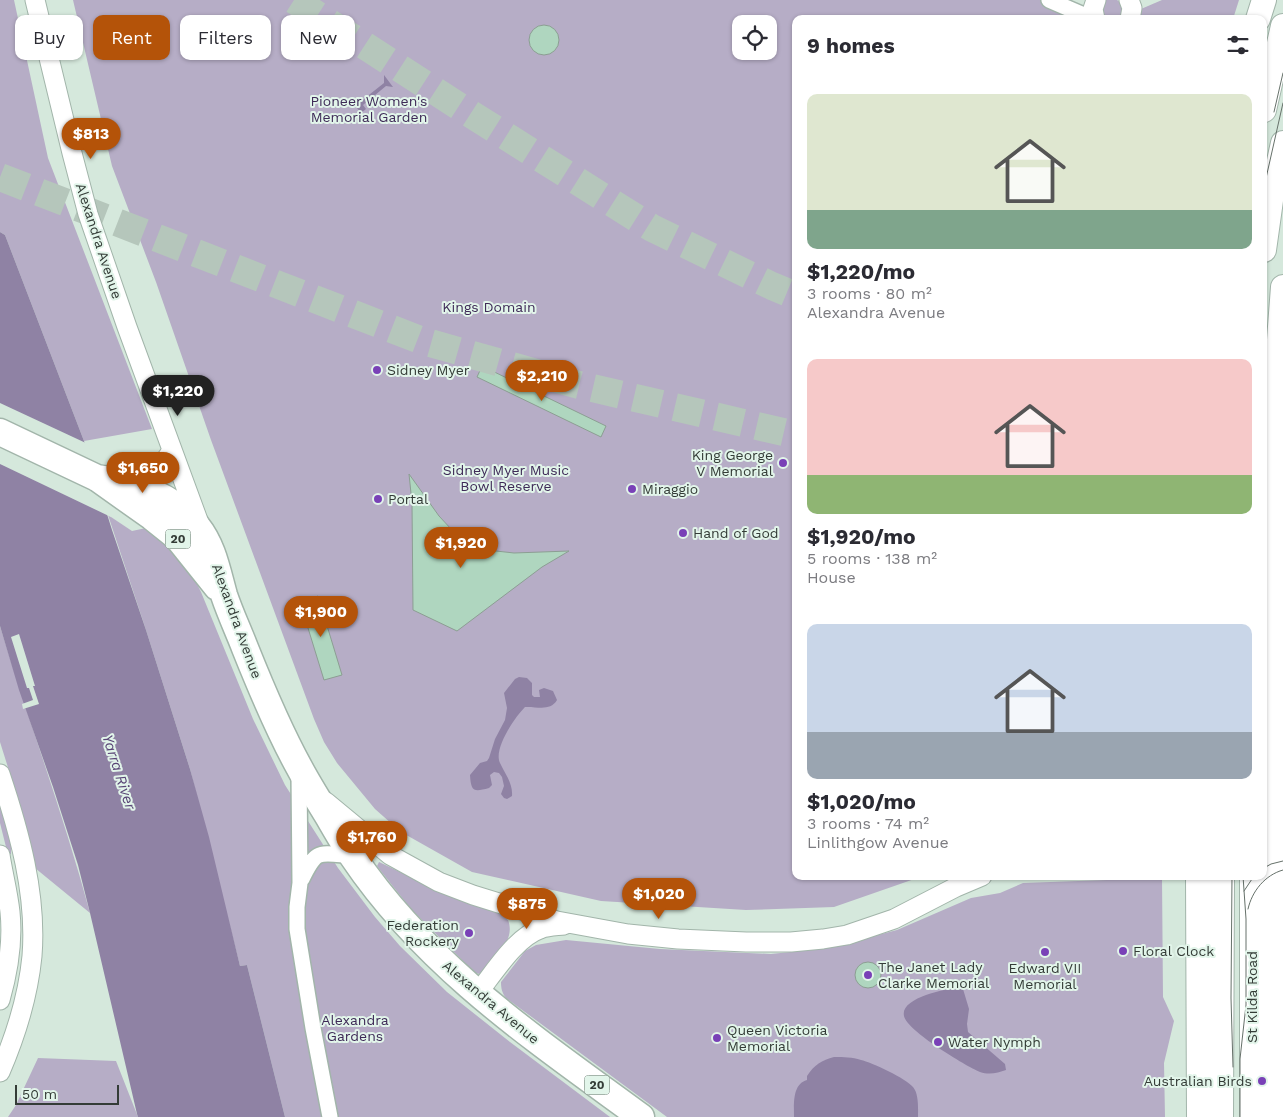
<!DOCTYPE html>
<html lang="en">
<head>
<meta charset="utf-8">
<style>
	:root { --surface:#fff; --page:#f7f7f7; --text:#2b2b33; --muted:#7c7c81; --accent:#b45309 }
	body { margin:0; font-family:"Work Sans",sans-serif; background:var(--page); color:var(--text); height:100vh; display:flex; flex-direction:column; font-size:19px; white-space:nowrap }
	* { box-sizing:border-box; margin:0 }
	p { font-size:16px; color:var(--muted) }
	.icon { flex:none; width:28px; height:28px; fill:none; stroke:currentColor; stroke-width:2; stroke-linecap:round; stroke-linejoin:round }
	.map { position:relative; flex:1; overflow:hidden }
	.panel { position:absolute; left:792px; top:15px; width:475px; height:865px; display:flex; flex-direction:column; background:var(--surface); border-radius:10px; box-shadow:0 1px 4px #0004 }
	.panel>* { flex:none }
	.guide { position:absolute; left:15px; top:15px; width:475px; height:45px; display:flex; gap:10px }
	.buttons { position:absolute; left:732px; top:15px; display:grid; gap:10px }
	.buttons a { display:grid; place-items:center; width:45px; height:45px; border-radius:10px; background:var(--surface); box-shadow:0 1px 4px #0004; font-size:25px }
	.scale { position:absolute; left:15px; bottom:12px; width:104px; box-sizing:border-box; padding-left:5px; border:2px solid #343c37; border-top:0; font-size:14px; line-height:18px; white-space:nowrap; color:#343c37; -webkit-text-stroke:4px #e2f5ea; paint-order:stroke }
	.price { position:absolute; translate:-50% -42px; padding:0 11px; border-radius:18px; background:var(--accent); color:#fff; font-size:16px; line-height:32px; filter:drop-shadow(0 1px 2px #0008) }
	.price::after { content:''; position:absolute; left:50%; top:30px; width:15px; height:11px; margin-left:-8px; background:inherit; clip-path:polygon(0 0,100% 0,50% 100%) }
	.price.selected { background:#222; color:#fff }
	ul { padding:0; list-style:none }
	li { display:grid; align-content:center; gap:10px; height:265px; padding:0 15px }
	li span { display:grid; place-items:center; height:155px; border-radius:10px; color:#555 }
	li>.icon { margin-inline-start:auto }
	span .icon { width:90px; height:90px; fill:#fffc; stroke-width:1 }
	li b { font-size:21px }
	h2 { display:flex; justify-content:space-between; align-items:center; height:60px; padding:0 15px; font-size:21px }
	.pill { padding:0 18px; border-radius:10px; background:var(--surface); box-shadow:0 1px 4px #0004; font-size:18px; line-height:45px }
	.pill.selected { background:var(--accent); color:#fff }
	.map>svg:first-child { display:block }
	.green { fill:#b6adc6; fill-rule:evenodd }
	.water { fill:#8f82a4 }
	.pier { fill:#d5e8dc }
	.building { fill:#afd6bf; stroke:#8c9e93 }
	.lines { fill:none; stroke-linecap:round; stroke-linejoin:round }
	.motorway-tunnel { stroke:#b5c6bb; stroke-width:28; stroke-dasharray:28 14; stroke-linecap:butt }
	.minor-casing { stroke:#a2b5aa; stroke-width:18 }
	.tertiary-casing { stroke:#a2b5aa; stroke-width:21 }
	.primary-casing { stroke:#a2b5aa; stroke-width:26 }
	.trunk-casing { stroke:#a2b5aa; stroke-width:29 }
	.minor { stroke:#fff; stroke-width:15 }
	.tertiary { stroke:#fff; stroke-width:19 }
	.primary { stroke:#fff; stroke-width:24 }
	.trunk { stroke:#fff; stroke-width:26 }
	.tram { stroke:#66716a; stroke-width:1 }
	.poi-dot { fill:#7941b7; stroke:#e2f5ea; stroke-width:2 }
	.labels { text-anchor:middle; stroke-width:4; stroke-linejoin:round; paint-order:stroke }
	.shield { fill:#e2f5ea; stroke:#68746d; stroke-width:1 }
	.shield-label { font-size:12px; font-weight:bold; fill:#343c37 }
	.park-label { font-size:14px; fill:#3e2a57; stroke:#e2f5ea }
	.street-label { font-size:14px; fill:#343c37; stroke:#e2f5ea }
	.poi-label { font-size:14px; fill:#343c37; stroke:#e2f5ea; text-anchor:start }
	.water-label { font-size:15px; font-style:italic; fill:#594576; stroke:#e2f5ea }
</style>
</head>
<body>
<div class="map">
<svg width="1283" height="1117" viewBox="0 0 1283 1117">
	<rect width="100%" height="100%" fill="#d5e8dc"/>
	<!-- green -->
	<path class="green" d="M0,0h14l34,158 104,271 -68,12 -79,-206 -5,-3z
		M73,0h997l-5,19h-269v857h127l-89,31 -88,3 -145,-9 -129,-29 -71,-40 -26,-23 -38,-46 -13,-21 -10,-23 -103,-279 -55,-158 -44,-116zM741,24h28v27h-28z
		M1106,0h11c8,5 6,11 4,19h-19l-1,-15z
		M1162,0h77l-6,19h-92l-1,-5 1,-5z
		M108,515l24,16 14,-3 21,13 22,27 12,24 52,127 32,66 53,83 37,49 25,29 47,46 63,50 100,75h-325l-38,-152 -7,1 -50,-197 -44,-139z
		M0,626c29,96 64,190 90,287l-55,-45 -18,-72 -17,-54z
		M0,803l11,39v12l-3,1 -8,-32z
		M379,862l57,27 61,22 11,9c8,20 -13,37 -25,52l-4,2 -5,-2 -63,-63 -31,-39 -3,-4z
		M1162,878l1,119 11,24 -10,42 1,54h-498l-161,-119c-4,-5 -5,-10 -5,-16l24,-31 11,-6 30,-5 94,9 111,5 57,-6 69,-18 74,-32 29,-5 23,-10z
		M38,1058l78,3 22,56h-130l8,-12z"/>
	<!-- water -->
	<path class="water" d="M384,75l9,12 -7,-1 -23,19 3,4 -5,4 -8,-10 4,-4 3,3 24,-19z
		M0,232l5,3 79,206 28,89 34,100 44,139 19,68 31,129 7,-1 38,152h-147l-1,-3 -47,-201 -12,-48 -25,-78 -34,-97 -19,-64z
		M519,677l8,1 5,5v12l2,2h6l-1,-7 5,-2 9,3 4,9c-7,12 -21,6 -32,7 -10,10 -32,42 -25,56 5,11 13,20 12,33l-5,3 -3,-1 -3,-4 3,-8 -2,-9 -3,-4 -5,-1 -4,3 2,10 -3,3c-15,4 -18,4 -19,-13l10,-12 7,-2 2,-3 6,-19 10,-19 2,-12 -3,-15 11,-14z
		M957,988l6,1 6,20 -2,15 1,8 37,32 1,6c-8,3 -17,5 -26,2 -14,-6 -73,-41 -76,-56 -4,-18 41,-27 53,-28z
		M834,1057c10,0 18,0 27,3 10,2 46,19 52,27 6,7 5,21 5,30h-124c0,-12 -2,-33 13,-37v-4c7,-11 15,-16 27,-19z"/>
	<!-- pier -->
	<path class="pier" d="M0,403l88,41 23,73 -111,-53z
		M19,634l16,52h-2l6,18 -16,5 -1,-5 11,-4 -4,-12h-2l-16,-51z"/>
	<!-- building -->
	<path class="building" d="M529 40a15 15 0 1 1 30 0a15 15 0 1 1-30 0Z
		M482,366l124,60 -5,11 -124,-60z
		M409,474l30,42 13,14 20,14 24,7 18,2 55,-2 -27,16 -85,64 -44,-21 -1,-107z
		M318,596l24,79 -18,5 -24,-78z
		M855 975a13 13 0 1 1 26 0a13 13 0 1 1-26 0Z"/>
	<g class="lines">
		<!-- motorway-tunnel -->
		<path class="motorway-tunnel" d="M294,0l180,116 178,112 120,58 24,10
			M0,177l423,164 156,44 217,50"/>
		<defs>
			<path id="minor" d="M1049,0l44,19
				M299,774l1,109 -3,24v22l16,99 17,89
				M302,879c15,-31 17,-26 50,-23"/>
			<path id="tertiary" d="M35,0l37,153 16,61 39,113 72,196
				M1129,0l3,8 -2,11
				M1095,19l-2,-10 3,-9
				M120,481c23,-5 40,-9 52,-31
				M0,774c19,57 37,120 32,182 -4,41 -16,79 -32,116
				M326,802l64,53 49,27 34,13 84,26 71,13 50,5 68,3h45l32,-3 24,-4 47,-16 62,-32 26,-11
				M0,855c3,19 8,38 10,57 3,29 -2,60 -10,88
				M477,994c16,-20 39,-57 63,-65 7,-3 16,-3 24,-4"/>
			<path id="primary" d="M1258,19l6,-19
				M1264,110l19,-84
				M1264,250l8,-57 11,-50
				M1198,876l1,241
				M1252,876v241
				M1221,1117l1,-241
				M1273,1117l2,-265 -1,-389 2,-83 7,-93"/>
			<path id="trunk" d="M0,432l97,46 55,39 25,20 40,50
				M97,478c37,5 77,17 100,48 16,20 20,44 27,69 6,18 14,35 21,53 16,40 33,81 54,119 9,17 19,33 29,49 8,14 16,28 25,41 75,111 182,182 288,260"/>
		</defs>
		<!-- minor casing -->
		<use href="#minor" class="minor-casing"/>
		<!-- tertiary casing -->
		<use href="#tertiary" class="tertiary-casing"/>
		<!-- primary casing -->
		<use href="#primary" class="primary-casing"/>
		<!-- trunk casing -->
		<use href="#trunk" class="trunk-casing"/>
		<!-- minor -->
		<use href="#minor" class="minor"/>
		<!-- tertiary -->
		<use href="#tertiary" class="tertiary"/>
		<!-- primary -->
		<use href="#primary" class="primary"/>
		<!-- trunk -->
		<use href="#trunk" class="trunk"/>
		<!-- tram -->
		<path class="tram" d="M1274,112l9,-39
			M1264,187l19,-84
			M1264,868l7,-4 12,-3
			M1232,876l-1,122 2,69
			M1244,891l10,-15
			M1248,909c4,-18 17,-34 35,-39
			M1240,1117v-58l6,-54v-86l-3,-43"/>
	</g>
	<!-- markers -->
	<g class="poi-dot">
		<circle cx="377" cy="370" r="5"/>
		<circle cx="783" cy="463" r="5"/>
		<circle cx="632" cy="489" r="5"/>
		<circle cx="378" cy="499" r="5"/>
		<circle cx="683" cy="533" r="5"/>
		<circle cx="469" cy="933" r="5"/>
		<circle cx="1123" cy="951" r="5"/>
		<circle cx="1045" cy="952" r="5"/>
		<circle cx="868" cy="975" r="5"/>
		<circle cx="717" cy="1038" r="5"/>
		<circle cx="938" cy="1042" r="5"/>
		<circle cx="1262" cy="1081" r="5"/>
	</g>
	<g class="labels">
		<!-- shield labels -->
		<g class="shield">
			<rect x="165.5" y="529.5" width="25" height="19" rx="4"/>
			<rect x="584.5" y="1075.5" width="25" height="19" rx="4"/>
		</g>
		<g class="shield-label">
			<text x="178" y="543">20</text>
			<text x="597" y="1089">20</text>
		</g>
		<!-- park labels -->
		<g class="park-label">
			<text x="369" y="106">Pioneer Women's<tspan x="369" dy="16">Memorial Garden</tspan></text>
			<text x="489" y="312">Kings Domain</text>
			<text x="506" y="475">Sidney Myer Music<tspan x="506" dy="16">Bowl Reserve</tspan></text>
			<text x="355" y="1025">Alexandra<tspan x="355" dy="16">Gardens</tspan></text>
		</g>
		<!-- street labels -->
		<g class="street-label">
			<text transform="translate(99 241) rotate(72)" y="5">Alexandra Avenue</text>
			<text transform="translate(237 621) rotate(70)" y="5">Alexandra Avenue</text>
			<text transform="translate(1252 997) rotate(-90)" y="5">St Kilda Road</text>
			<text transform="translate(491 1002) rotate(40)" y="5">Alexandra Avenue</text>
		</g>
		<!-- poi labels -->
		<g class="poi-label">
			<text x="387" y="375">Sidney Myer</text>
			<text x="773" y="460" text-anchor="end">King George<tspan x="773" dy="16">V Memorial</tspan></text>
			<text x="642" y="494">Miraggio</text>
			<text x="388" y="504">Portal</text>
			<text x="693" y="538">Hand of God</text>
			<text x="459" y="930" text-anchor="end">Federation<tspan x="459" dy="16">Rockery</tspan></text>
			<text x="1133" y="956">Floral Clock</text>
			<text x="878" y="972">The Janet Lady<tspan x="878" dy="16">Clarke Memorial</tspan></text>
			<text x="1045" y="973" text-anchor="middle">Edward VII<tspan x="1045" dy="16">Memorial</tspan></text>
			<text x="727" y="1035">Queen Victoria<tspan x="727" dy="16">Memorial</tspan></text>
			<text x="948" y="1047">Water Nymph</text>
			<text x="1252" y="1086" text-anchor="end">Australian Birds</text>
		</g>
		<!-- water labels -->
		<g class="water-label">
			<text transform="translate(119 772) rotate(72)" y="5">Yarra River</text>
		</g>
	</g>
</svg>
<div class="buttons">
<a><svg class="icon" aria-label="locate" viewBox="0 0 24 24"><circle cx="12" cy="12" r="6"/><path d="M12 2v4M12 18v4M2 12h4M18 12h4"/></svg></a>
</div>
<div class="scale">50 m</div>
<b class="price" style="left:91px;top:160px">$813</b>
<b class="price" style="left:542px;top:402px">$2,210</b>
<b class="price selected" style="left:178px;top:417px">$1,220</b>
<b class="price" style="left:143px;top:494px">$1,650</b>
<b class="price" style="left:461px;top:569px">$1,920</b>
<b class="price" style="left:321px;top:638px">$1,900</b>
<b class="price" style="left:372px;top:863px">$1,760</b>
<b class="price" style="left:659px;top:920px">$1,020</b>
<b class="price" style="left:527px;top:930px">$875</b>
<div class="guide">
<a class="pill">Buy</a>
<a class="pill selected">Rent</a>
<a class="pill">Filters</a>
<a class="pill">New</a>
</div>
<section class="panel">
<h2>9 homes<svg class="icon" aria-label="filters" viewBox="0 0 24 24"><path d="M4 7h16M4 17h16"/><circle cx="9" cy="7" r="2"/><circle cx="15" cy="17" r="2"/></svg></h2>
<ul>
<li><span style="background:linear-gradient(#dfe7d0 75%,#7fa58c 0)"><svg class="icon" aria-label="home" viewBox="0 0 24 24"><path d="M3 11l9-7 9 7M6 9v11h12V9"/></svg></span><div><b>$1,220/mo</b><p>3 rooms · 80 m²</p><p>Alexandra Avenue</p></div></li>
<li><span style="background:linear-gradient(#f6c9c9 75%,#8fb573 0)"><svg class="icon" aria-label="home" viewBox="0 0 24 24"><path d="M3 11l9-7 9 7M6 9v11h12V9"/></svg></span><div><b>$1,920/mo</b><p>5 rooms · 138 m²</p><p>House</p></div></li>
<li><span style="background:linear-gradient(#c9d6e8 70%,#9aa5b1 0)"><svg class="icon" aria-label="home" viewBox="0 0 24 24"><path d="M3 11l9-7 9 7M6 9v11h12V9"/></svg></span><div><b>$1,020/mo</b><p>3 rooms · 74 m²</p><p>Linlithgow Avenue</p></div></li>
</ul>
</section>
</div>
</body>
</html>
